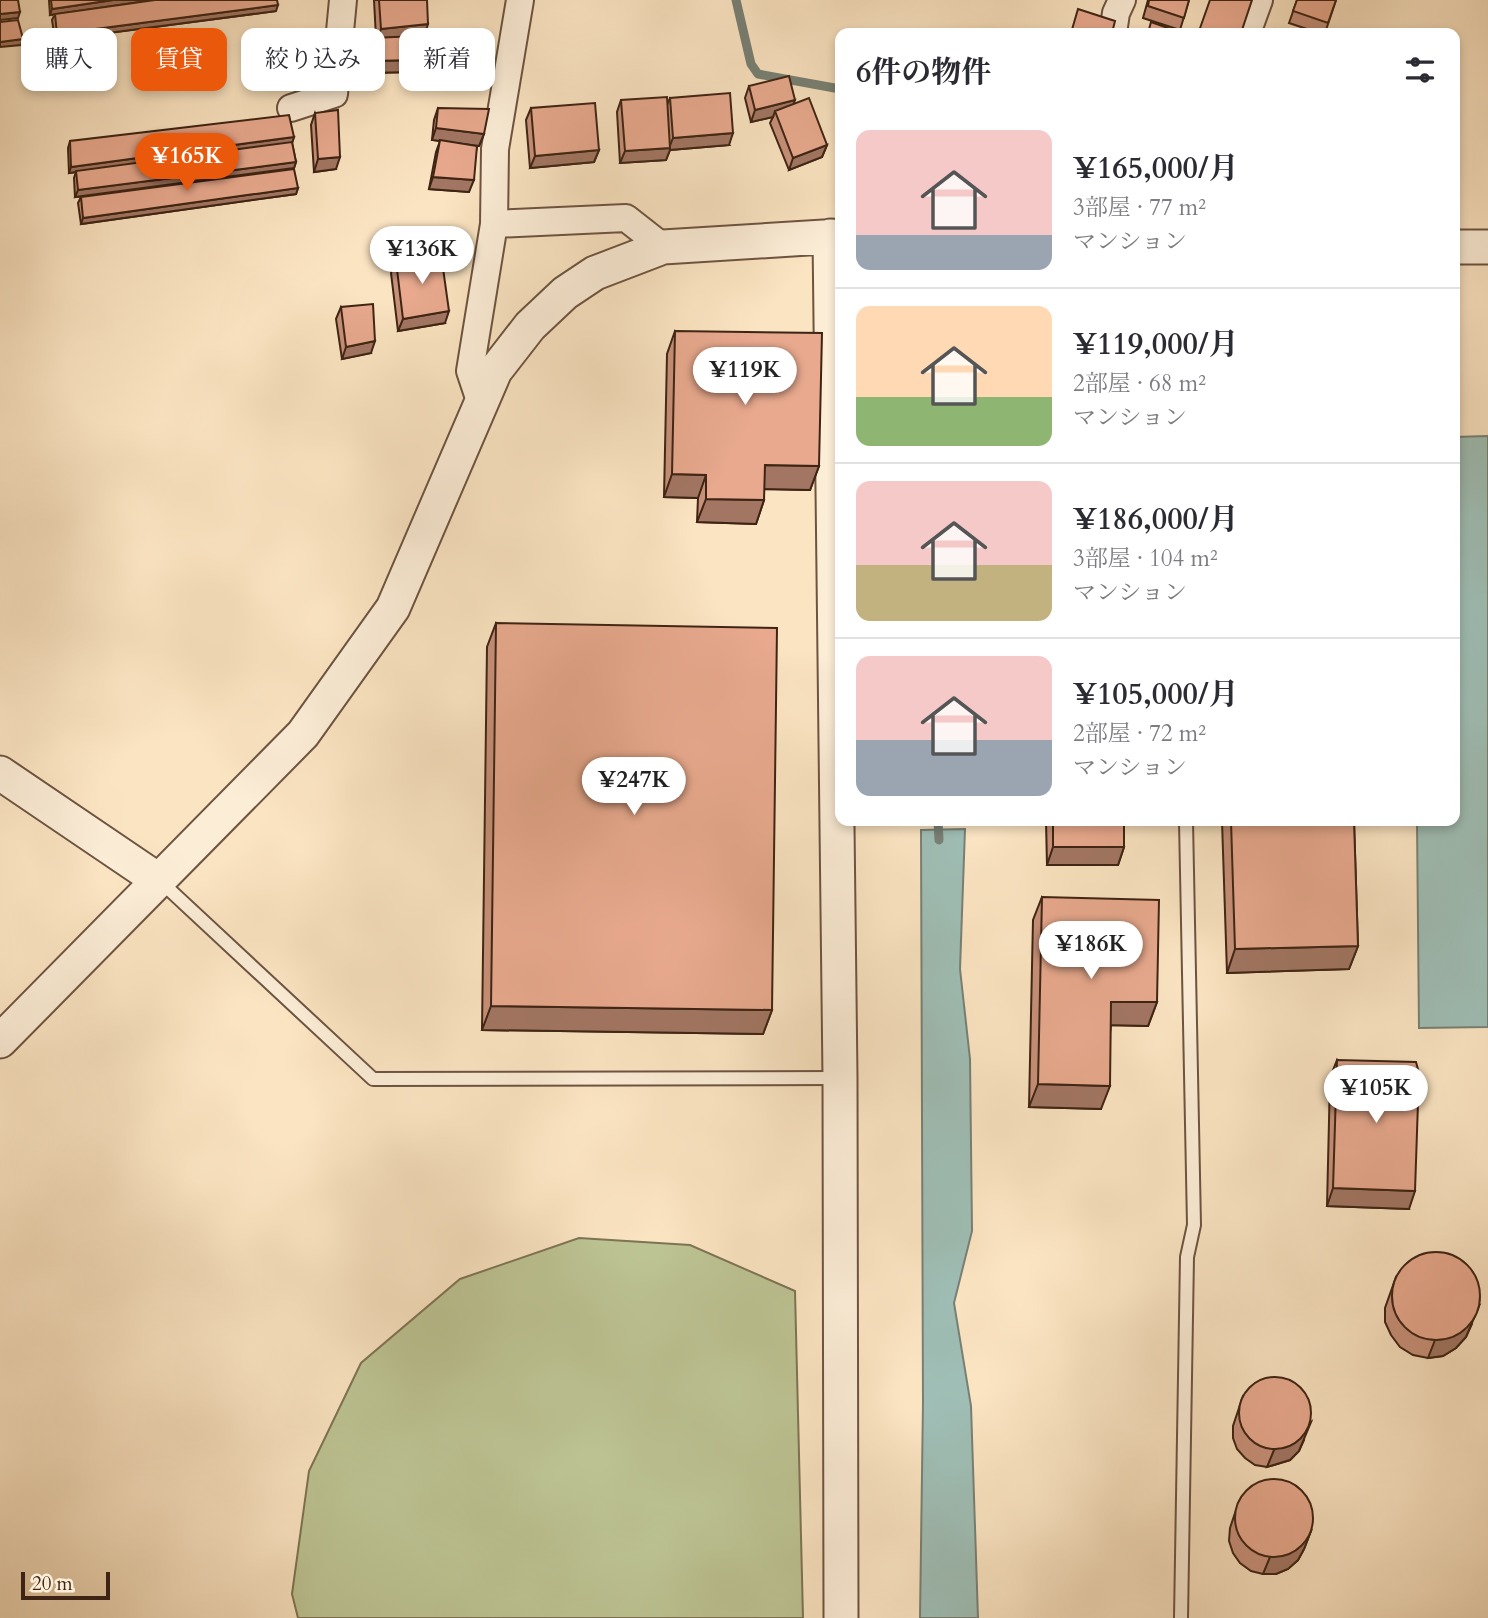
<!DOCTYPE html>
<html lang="ja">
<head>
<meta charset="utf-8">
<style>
	:root { --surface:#fff; --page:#f7f7f7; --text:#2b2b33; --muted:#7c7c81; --line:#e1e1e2; --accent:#ea580c }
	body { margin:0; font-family:Cardo,"Noto Serif JP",serif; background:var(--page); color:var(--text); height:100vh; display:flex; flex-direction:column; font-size:26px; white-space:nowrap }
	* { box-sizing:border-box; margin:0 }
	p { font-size:23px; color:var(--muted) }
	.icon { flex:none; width:38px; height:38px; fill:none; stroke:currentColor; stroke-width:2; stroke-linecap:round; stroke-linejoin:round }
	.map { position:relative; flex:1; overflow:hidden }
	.details { position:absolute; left:835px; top:28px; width:625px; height:798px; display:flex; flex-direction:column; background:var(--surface); border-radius:14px; box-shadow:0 4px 10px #0003 }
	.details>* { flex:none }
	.top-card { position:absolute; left:21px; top:28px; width:665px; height:63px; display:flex; gap:14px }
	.scale { position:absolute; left:21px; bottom:18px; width:89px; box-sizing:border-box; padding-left:7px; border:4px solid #3e2414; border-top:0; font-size:19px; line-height:24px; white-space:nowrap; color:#3e2414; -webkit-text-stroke:5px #fcedd7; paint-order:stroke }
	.price { position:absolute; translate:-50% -60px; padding:0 16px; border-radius:24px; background:#fff; color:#222; font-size:23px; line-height:46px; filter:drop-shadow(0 2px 4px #0008) }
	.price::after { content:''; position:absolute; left:50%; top:42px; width:21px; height:16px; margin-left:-10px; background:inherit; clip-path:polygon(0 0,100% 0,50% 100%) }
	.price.active { background:var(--accent); color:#fff }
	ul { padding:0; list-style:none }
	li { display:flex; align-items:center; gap:21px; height:175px; padding:0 21px }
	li+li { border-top:2px solid var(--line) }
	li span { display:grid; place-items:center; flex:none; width:196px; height:140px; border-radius:14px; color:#555 }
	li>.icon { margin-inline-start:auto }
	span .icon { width:84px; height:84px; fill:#fffc; stroke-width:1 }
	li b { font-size:30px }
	h2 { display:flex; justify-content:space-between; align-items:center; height:84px; padding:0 21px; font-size:30px }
	.chip { padding:0 24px; border-radius:14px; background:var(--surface); box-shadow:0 4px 10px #0003; font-size:24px; line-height:63px }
	.chip.active { background:var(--accent); color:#fff }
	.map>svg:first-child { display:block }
	.green { fill:#bdc494; stroke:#7e7454; stroke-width:2 }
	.water { fill:#9fbeb5; stroke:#788075; stroke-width:2 }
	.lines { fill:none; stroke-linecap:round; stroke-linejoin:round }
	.stream { stroke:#788075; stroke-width:9 }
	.service-casing { stroke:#6d5440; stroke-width:16 }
	.minor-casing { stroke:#6d5440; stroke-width:30 }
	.tertiary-casing { stroke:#6d5440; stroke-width:37 }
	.service { stroke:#fcedd7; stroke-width:12 }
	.minor { stroke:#fcedd7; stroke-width:26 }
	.tertiary { stroke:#fcedd7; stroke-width:33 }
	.wall { fill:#c8917a; stroke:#3e2414; stroke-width:2 }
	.shaded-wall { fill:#a27663; stroke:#3e2414; stroke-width:2 }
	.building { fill:#e8a98e; stroke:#3e2414; stroke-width:2 }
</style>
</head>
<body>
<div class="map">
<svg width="1488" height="1618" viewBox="0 0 1488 1618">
	<rect width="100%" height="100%" fill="#fbe4c2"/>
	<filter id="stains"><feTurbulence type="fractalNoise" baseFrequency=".00286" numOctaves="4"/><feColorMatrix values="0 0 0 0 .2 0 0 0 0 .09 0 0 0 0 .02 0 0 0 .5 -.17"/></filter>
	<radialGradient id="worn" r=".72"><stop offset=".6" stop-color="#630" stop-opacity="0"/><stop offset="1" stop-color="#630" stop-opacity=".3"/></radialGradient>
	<!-- green -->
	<path class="green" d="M579,1238l111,7 105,46 8,327h-505l-6,-24 17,-123 52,-108 99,-84z"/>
	<!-- water -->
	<path class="water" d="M1488,436v591l-69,1 -2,-207h37v-384z
		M965,829l-5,140 10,90 2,172 -18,72 17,103 7,212h-58l3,-216 -2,-572z"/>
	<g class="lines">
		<!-- stream -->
		<path class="stream" d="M736,0l15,64 7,10 82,15
			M938,821l1,19"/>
		<defs>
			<path id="service" d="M159,880l214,199 466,-1
				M1181,1618l6,-361 7,-32 -8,-404"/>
			<path id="minor" d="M1113,33l3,-20 6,-13
				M1247,33l12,-33
				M291,108l43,-14 9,-94
				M494,224l132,-6 37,29
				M480,401l-10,-30 24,-147 1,-75 25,-149"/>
			<path id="tertiary" d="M830,236l10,842 1,540
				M1454,247h34
				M0,773l158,107
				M0,1041l303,-307 90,-126 102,-237 35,-45 35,-33 30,-20 68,-26 177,-11"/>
		</defs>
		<!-- service casing -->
		<use href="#service" class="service-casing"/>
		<!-- minor casing -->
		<use href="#minor" class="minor-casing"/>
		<!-- tertiary casing -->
		<use href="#tertiary" class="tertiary-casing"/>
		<!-- service -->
		<use href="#service" class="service"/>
		<!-- minor -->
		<use href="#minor" class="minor"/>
		<!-- tertiary -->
		<use href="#tertiary" class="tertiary"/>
	</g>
	<!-- wall -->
	<path class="wall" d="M49,0h105l-104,15z
		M374,0h53l-3,37h-7l-4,35 -46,1v-23l5,-12h4z
		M1148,0h41l-9,30 -37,-12z
		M1297,0h39l-11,33h-6l-30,-10z
		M276,11l-221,29 -3,-20 3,-6z
		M749,86l45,18 33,41 -5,12 -33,13 -19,-47 3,-6 -22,5 -6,-24z
		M670,98l59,47 -59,5 -4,10 -46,3 -3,-51 4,-12 46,5z
		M438,108l46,26 -5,12h-2l-8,46 -40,-3 7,-37 4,-11 -8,-1 2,-20z
		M531,108l68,42 -5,12 -64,6 -4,-48z
		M315,113l21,56 -22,3 -3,-47z
		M294,137l-2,6 4,19 -2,6 -219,29 -1,-19 2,-6 -7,1 -1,-25 2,-7z
		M298,188l-2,6 -215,30 -3,-21 3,-6z
		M396,261l49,62 -47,8 -7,-58z
		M341,307l30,46 -29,6 -6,-40z
		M675,331l144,135 -9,24 -46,-1v11l-8,24 -59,-2 1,-24 -34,-1 3,-143z
		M496,623l276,387 -9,24 -281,-4 5,-383z
		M1046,821h78v26l-6,18h-71z
		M1222,821h132l4,125 -9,23 -122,4z
		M1042,897l115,105 -9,24 -37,-1 -10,84 -72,-2 4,-187z
		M1337,1060l72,149 -82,-3 3,-128z
		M1396,1277l76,47 -6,13 -10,11 -13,8 -15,2 -15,-3 -13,-8 -9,-12 -6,-13v-14z
		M1243,1396l61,44 -5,11 -9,9 -23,7 -12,-2 -10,-7 -8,-9 -4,-11v-12z
		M1236,1510l75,21 -7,18 -6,11 -10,9 -12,5h-13l-12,-3 -11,-8 -7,-10 -4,-12 1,-13z"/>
	<!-- shaded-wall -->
	<path class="shaded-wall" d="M113,0h41l-104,15 2,-6z
		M278,5l-2,6 -221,29 2,-6z
		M20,12l-2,6 -18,2v-6z
		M428,24l-4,13 -48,5 5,-13z
		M23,39l-2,6 -21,2v-5z
		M417,60l-4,12 -46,1 5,-12z
		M795,100l-4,12 -16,-1 -2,6 -22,5 4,-12z
		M436,128l48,6 -5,12 -47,-6z
		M733,133l-4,12 -59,5 -4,10 -46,3 5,-12 44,-3 4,-10z
		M294,137l-2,6 -223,30 2,-6z
		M827,145l-5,12 -33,13 4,-12z
		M599,150l-5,12 -64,6 5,-12z
		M340,157l-4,12 -22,3 4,-13z
		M296,162l-2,6 -219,29 3,-7z
		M433,177l41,3 -5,12 -40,-3z
		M298,188l-2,6 -215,30 2,-6z
		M449,311l-4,12 -47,8 5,-12z
		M375,341l-4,12 -29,6 4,-12z
		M765,465l54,1 -9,24 -54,-1z
		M672,474l34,1 -8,23 -34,-1z
		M706,499l58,1 -8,24 -59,-2z
		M1053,847h71l-6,18h-71z
		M1358,946l-9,23 -122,4 8,-24z
		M1111,1002h46l-9,24 -45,-1z
		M491,1006l281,4 -9,24 -281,-4z
		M1038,1084l72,2 -9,23 -72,-2z
		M1333,1188l82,3 -6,18 -82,-3z
		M1479,1306l-13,31 -10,11 -13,8 -15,2 7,-18z
		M1311,1422l-12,29 -9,9 -23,7 7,-17z
		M1311,1531l-7,18 -6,11 -10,9 -12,5h-13l7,-17z"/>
	<!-- building -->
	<path class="building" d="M0,0h18l2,12 -20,2z
		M51,0h62l-61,9z
		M155,0h122l1,5 -221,29 -2,-20z
		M379,0h48l1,24 -47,5z
		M1149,0h40l-5,18 -36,-12z
		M1210,0h42l-11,33h-36l-6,-2z
		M1297,0h39l-8,23 -35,-12z
		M1078,9l37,12 -3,12h-41z
		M18,20l5,19 -23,3v-20z
		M1151,22l31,11h-34z
		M1275,29l14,4h-16z
		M417,36v24l-45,1v-23z
		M789,76l6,24 -40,10 -6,-24z
		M730,93l3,40 -60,5 -3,-40z
		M667,97l3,51 -45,3 -4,-51z
		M809,98l18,47 -34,13 -18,-47z
		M595,103l4,47 -64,6 -4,-48z
		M438,108l51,1 -5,25 -48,-6z
		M338,110l2,47 -22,2 -3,-46z
		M289,115l5,22 -223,30 -1,-26z
		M440,140l37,6 -3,34 -41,-3z
		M292,142l4,20 -218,28 -2,-19z
		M294,169l4,19 -215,30 -2,-21z
		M441,254l8,57 -46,8 -7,-58z
		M373,304l2,37 -29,6 -5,-40z
		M675,331l147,2 -3,133 -54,-1 -1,35 -58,-1v-24l-34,-1z
		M496,623l281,5 -5,382 -281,-4z
		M1053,821h71v26h-71z
		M1231,821h123l4,125 -123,3z
		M1042,897l117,3 -2,102h-46l-1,84 -72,-2z
		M1337,1060l79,2 3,11 -4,118 -82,-3z
		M1392 1296a44 44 0 1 1 88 0a44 44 0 1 1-88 0Z
		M1239 1413a36 36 0 1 1 72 0a36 36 0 1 1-72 0Z
		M1235 1518a39 39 0 1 1 78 0a39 39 0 1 1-78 0Z"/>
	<rect width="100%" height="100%" filter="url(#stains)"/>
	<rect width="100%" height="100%" fill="url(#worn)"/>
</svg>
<div class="scale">20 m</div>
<b class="price active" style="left:187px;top:193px">¥165K</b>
<b class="price" style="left:422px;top:286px">¥136K</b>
<b class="price" style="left:745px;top:407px">¥119K</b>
<b class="price" style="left:634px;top:817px">¥247K</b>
<b class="price" style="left:1091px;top:981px">¥186K</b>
<b class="price" style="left:1376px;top:1125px">¥105K</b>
<div class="top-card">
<a class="chip">購入</a>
<a class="chip active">賃貸</a>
<a class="chip">絞り込み</a>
<a class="chip">新着</a>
</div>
<section class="details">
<h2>6件の物件<svg class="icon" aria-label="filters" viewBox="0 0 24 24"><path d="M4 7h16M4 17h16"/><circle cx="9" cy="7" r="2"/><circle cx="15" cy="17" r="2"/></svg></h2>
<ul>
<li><span style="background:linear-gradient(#f6c9c9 75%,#9aa5b1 0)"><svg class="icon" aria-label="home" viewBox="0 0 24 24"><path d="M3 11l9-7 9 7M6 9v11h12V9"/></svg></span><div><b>¥165,000/月</b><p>3部屋 · 77 m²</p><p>マンション</p></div></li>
<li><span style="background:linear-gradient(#ffd9b3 65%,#8fb573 0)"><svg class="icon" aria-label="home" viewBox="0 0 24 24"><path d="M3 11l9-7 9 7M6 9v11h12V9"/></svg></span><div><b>¥119,000/月</b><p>2部屋 · 68 m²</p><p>マンション</p></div></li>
<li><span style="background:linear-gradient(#f6c9c9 60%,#c2b280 0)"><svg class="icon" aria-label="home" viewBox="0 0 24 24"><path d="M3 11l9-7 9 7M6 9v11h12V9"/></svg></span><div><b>¥186,000/月</b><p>3部屋 · 104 m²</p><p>マンション</p></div></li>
<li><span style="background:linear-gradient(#f6c9c9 60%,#9aa5b1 0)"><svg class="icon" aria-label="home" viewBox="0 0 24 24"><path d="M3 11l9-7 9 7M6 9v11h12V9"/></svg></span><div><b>¥105,000/月</b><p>2部屋 · 72 m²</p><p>マンション</p></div></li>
</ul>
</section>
</div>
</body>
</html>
